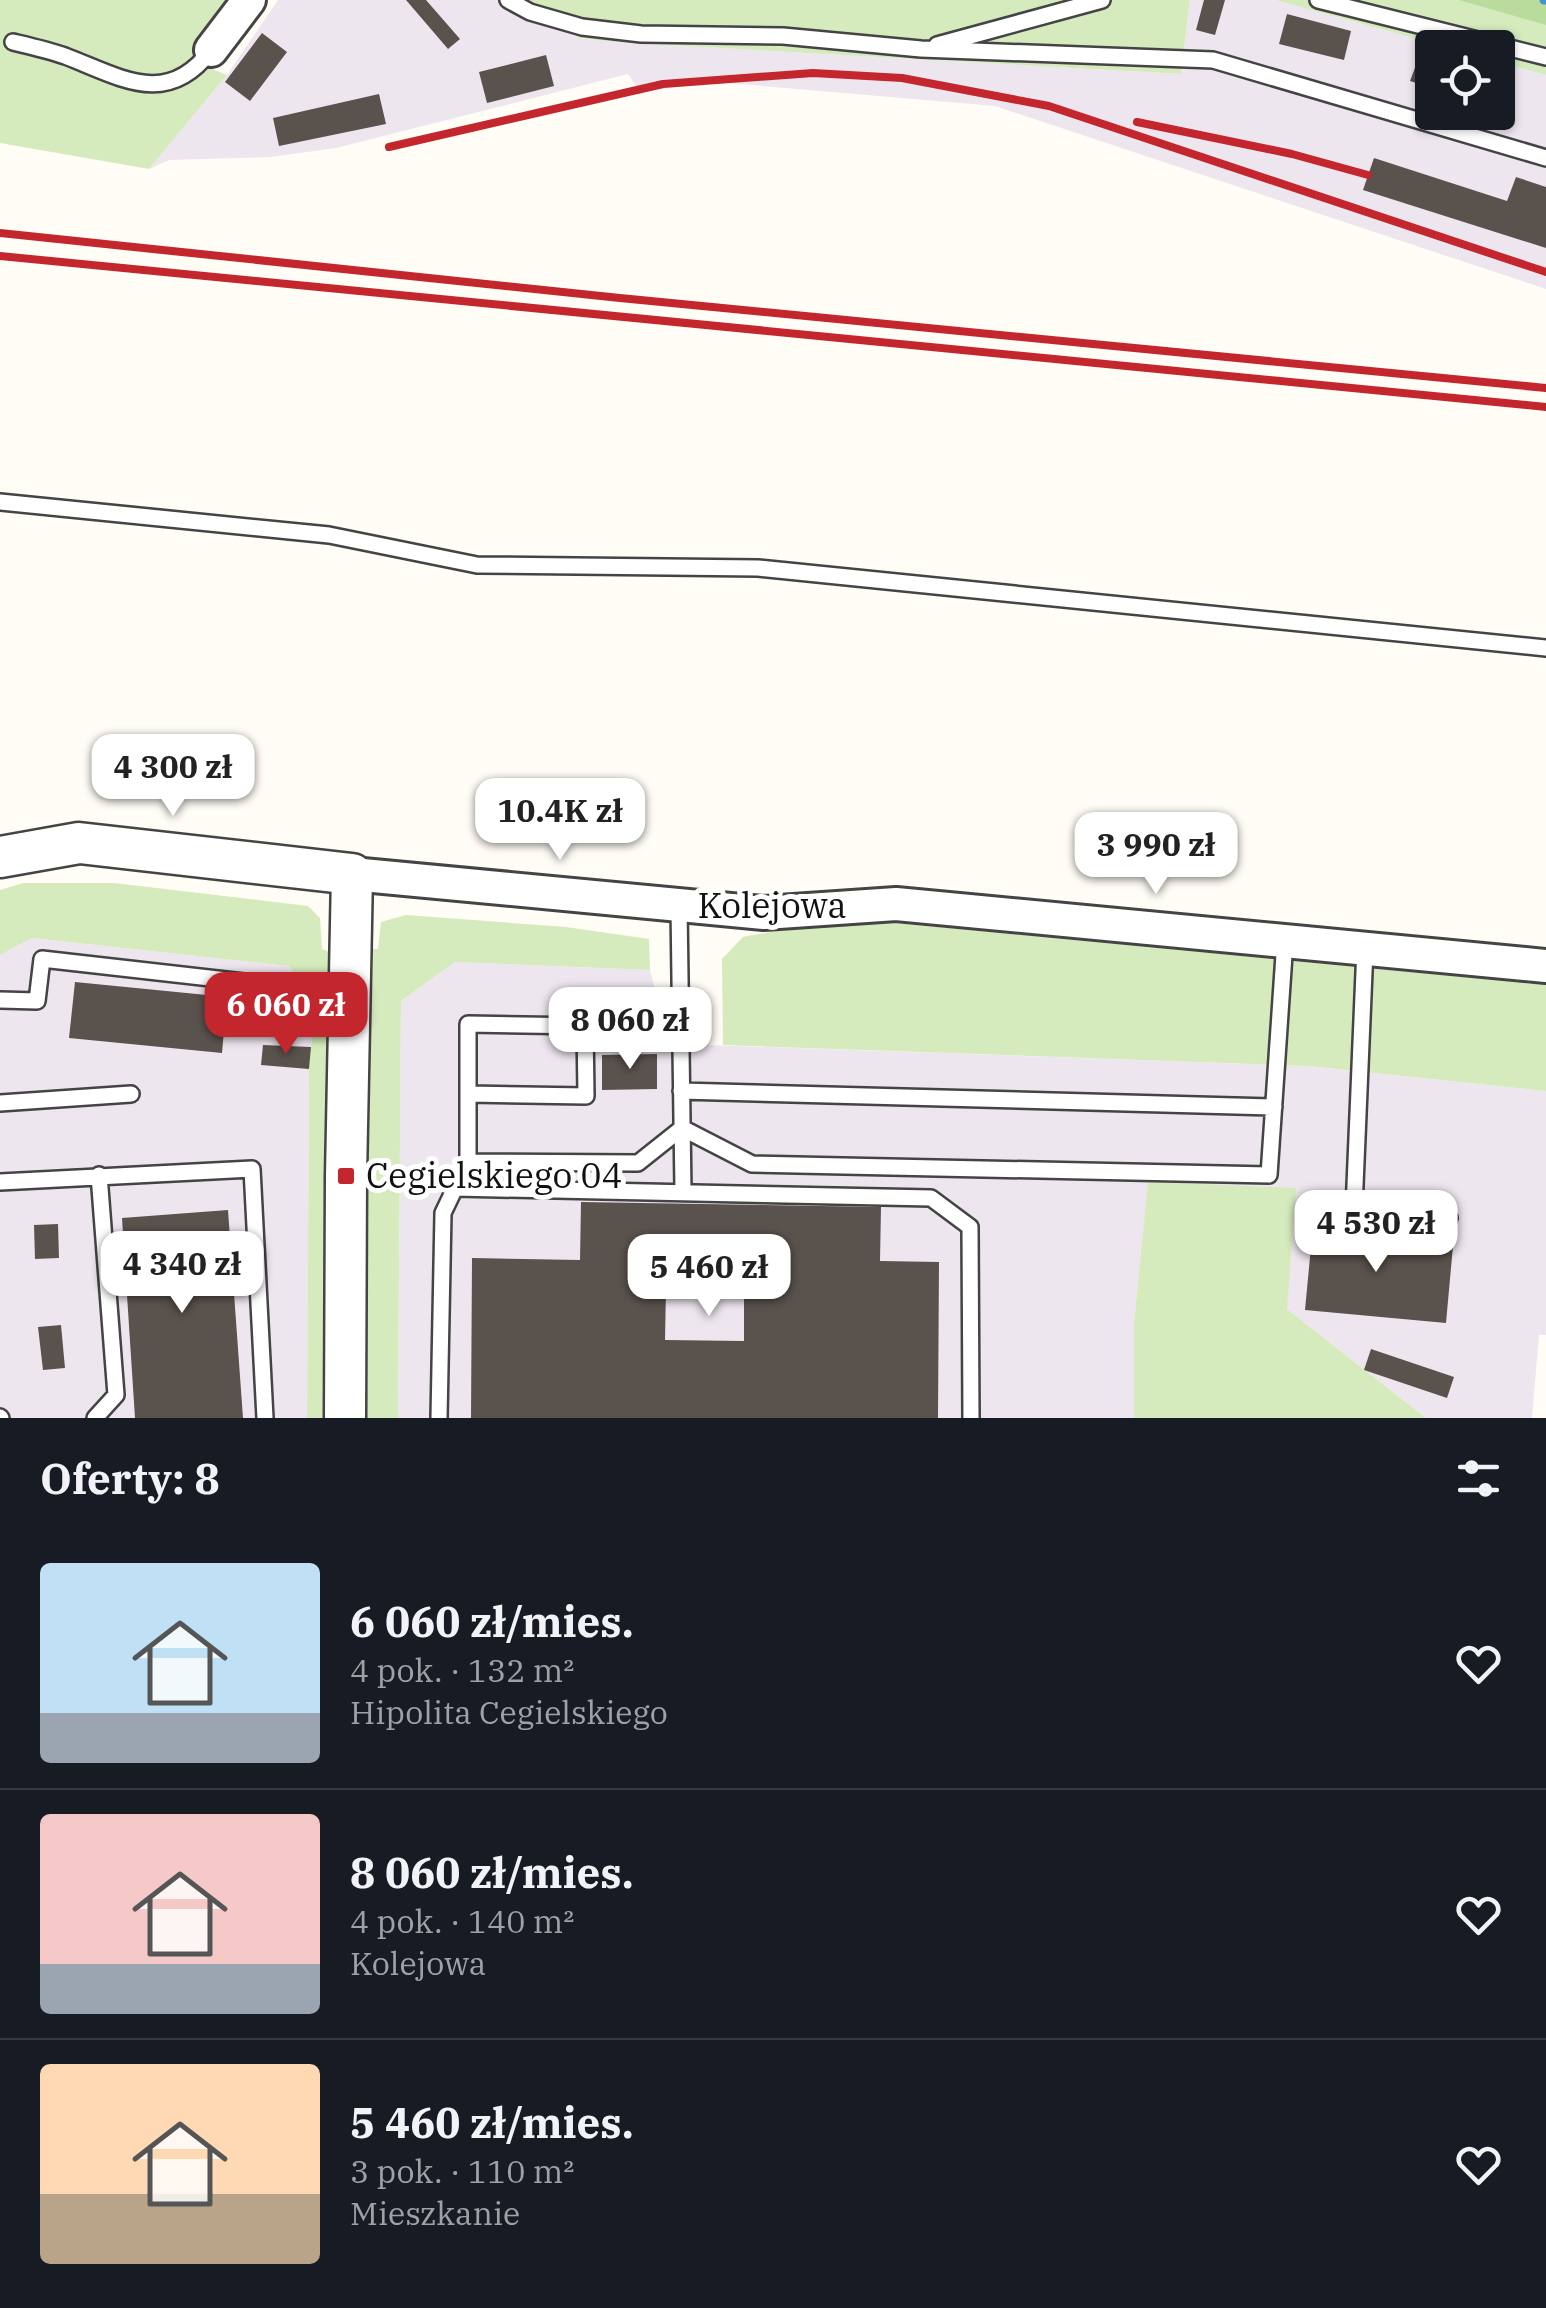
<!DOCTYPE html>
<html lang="pl">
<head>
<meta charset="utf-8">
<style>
	:root { --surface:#171b24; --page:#20242c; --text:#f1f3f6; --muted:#9ea1a6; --line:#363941; --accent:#c4262e }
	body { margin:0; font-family:"IBM Plex Serif",serif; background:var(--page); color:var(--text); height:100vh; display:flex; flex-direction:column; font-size:38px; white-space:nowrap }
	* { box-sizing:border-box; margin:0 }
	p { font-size:32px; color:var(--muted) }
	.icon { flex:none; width:55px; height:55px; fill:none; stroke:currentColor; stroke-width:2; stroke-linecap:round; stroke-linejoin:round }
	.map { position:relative; height:1418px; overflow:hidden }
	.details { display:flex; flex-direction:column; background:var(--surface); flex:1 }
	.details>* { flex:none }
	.buttons { position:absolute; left:1415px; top:30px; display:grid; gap:20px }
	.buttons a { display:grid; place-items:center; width:100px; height:100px; border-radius:10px; background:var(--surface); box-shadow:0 2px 8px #0004; font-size:50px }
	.price { position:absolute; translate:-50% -85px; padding:0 22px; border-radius:20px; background:#fff; color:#222; font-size:32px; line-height:65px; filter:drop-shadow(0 2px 5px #0008) }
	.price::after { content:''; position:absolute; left:50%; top:60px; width:30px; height:22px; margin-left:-15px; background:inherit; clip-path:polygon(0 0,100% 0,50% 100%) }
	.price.active { background:var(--accent); color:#fff }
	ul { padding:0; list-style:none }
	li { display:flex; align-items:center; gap:30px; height:250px; padding:0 40px }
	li+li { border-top:2px solid var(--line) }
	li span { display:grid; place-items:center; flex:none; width:280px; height:200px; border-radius:10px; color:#555 }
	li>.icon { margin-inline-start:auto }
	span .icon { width:120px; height:120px; fill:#fffc; stroke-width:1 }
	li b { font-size:42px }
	h2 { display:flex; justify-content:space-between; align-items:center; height:120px; padding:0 40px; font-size:42px }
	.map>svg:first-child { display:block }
	.industrial { fill:#eee6ef }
	.green { fill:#d5ebbd }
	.forest { fill:#b9dc9c }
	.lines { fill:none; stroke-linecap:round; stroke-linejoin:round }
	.stream { stroke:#3f96cf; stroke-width:9 }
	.building { fill:#5a524d; fill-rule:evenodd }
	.service-casing { stroke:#444; stroke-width:20 }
	.minor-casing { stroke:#444; stroke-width:38 }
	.tertiary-casing { stroke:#444; stroke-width:45 }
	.service { stroke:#fff; stroke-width:15 }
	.minor { stroke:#fff; stroke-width:32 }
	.tertiary { stroke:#fff; stroke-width:40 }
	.rail { stroke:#c4262e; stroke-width:8 }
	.poi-dot { fill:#c4262e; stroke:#fff; stroke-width:4 }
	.labels { text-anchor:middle; stroke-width:10; stroke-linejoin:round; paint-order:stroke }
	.street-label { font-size:35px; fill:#111; stroke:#fff }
	.poi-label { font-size:35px; fill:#111; stroke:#fff; text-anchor:start }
</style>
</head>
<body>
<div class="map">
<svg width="1546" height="1418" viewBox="0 0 1546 1418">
	<rect width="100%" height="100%" fill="#fffdf5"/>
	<!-- industrial -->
	<path class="industrial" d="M278,0h231l71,38 33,4 568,32 9,-74h85l171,47 -14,1v64h66v-50l48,13v214l-551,-183 -278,-24 -77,10 -12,-18 -292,74 -65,9 -102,3 -20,9 78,-94z
		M32,938l257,28 26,39 -6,64 -2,349h-307v-463z
		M455,962l195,8 8,31v39l23,4 626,22 239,25v244h-7l-7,83h-106l-139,-109 -138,-127 -15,141v95h-736l3,-417z"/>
	<!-- green -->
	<path class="green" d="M0,0h232l-42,60 37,15 -78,94 -149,-26z
		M509,0h681l-9,74 -568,-32 -33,-4z
		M1275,0h271v75l-48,-13v-14l-52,-1z
		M23,883h91l194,23 12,12 2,31 12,5 -2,209 -7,1v13h7l-1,241h-24l2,-349 6,-64 -26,-39 -257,-28 -32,17v-65z
		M406,915l160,12 83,12 1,31 -195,-8 -54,39 -3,417h-38l4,-469h14l3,-27z
		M885,922l661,63v106l-238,-25 -585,-21 -1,-86 21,-22 70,-13z
		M1148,1182l148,6 -9,121 139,109h-292v-95z"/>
	<!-- forest -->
	<path class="forest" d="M1459,0h87v25z"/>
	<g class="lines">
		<!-- stream -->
		<path class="stream" d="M1544,0h2"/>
	</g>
	<!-- building -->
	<path class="building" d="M406,0h20l34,39 -12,10z
		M1204,0h21l-10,35 -19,-5z
		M1287,14l64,17 -7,29 -65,-16z
		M262,33l25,19 -37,49 -25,-19z
		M546,55l8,31 -67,17 -8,-31z
		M1416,65l16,7v16l-22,-7z
		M379,94l7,30 -107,22 -6,-28z
		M1374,158l133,43 9,-24 30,10v61l-183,-58z
		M75,982l152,15 -5,56 -153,-15z
		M263,1045l48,2 -2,22 -48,-4z
		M657,1054v35l-55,1v-35z
		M581,1202l300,5 -1,54 59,1 -1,156h-467l1,-160 108,2zM666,1288l78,2v51l-79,-1z
		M228,1210l15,208h-108l-13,-200z
		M1314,1215l40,4 -2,18 101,9 -7,77 -141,-13z
		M58,1224l1,34 -24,1 -1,-34z
		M61,1325l4,43 -22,2 -5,-43z
		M1371,1349l83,28 -7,21 -83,-28z"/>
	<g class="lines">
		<defs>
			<path id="service" d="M508,0l22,12 52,15 59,7 142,2 138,13 292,11 333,98
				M1318,0l228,57
				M13,42c17,4 35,8 52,14 55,21 102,53 146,-6
				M937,45l165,-45
				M0,502l329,33 148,30 281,3 788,80
				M679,907l4,284
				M1365,948l-11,261 95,9
				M0,1000l37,1 5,-42 229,26
				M585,1026l1,70 -118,-2v-70l117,2 27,-16 37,-9 31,-1
				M681,1091l593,16
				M468,1094v68l170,1 44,-35 70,36 517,11 16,-235
				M0,1103l131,-9
				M0,1182l252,-13 13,249
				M0,1417l1,1
				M95,1418l21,-23 -17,-220
				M439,1418l4,-205 12,-25 476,10 39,29 1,191"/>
			<path id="minor" d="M211,50l38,-50
				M352,874l412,39 132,-9 650,62"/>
			<path id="tertiary" d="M0,857l79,-14 273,31 -6,302 -1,242"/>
		</defs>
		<!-- service casing -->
		<use href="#service" class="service-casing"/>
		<!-- minor casing -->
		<use href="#minor" class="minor-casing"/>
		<!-- tertiary casing -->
		<use href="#tertiary" class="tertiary-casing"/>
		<!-- service -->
		<use href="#service" class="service"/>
		<!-- minor -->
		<use href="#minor" class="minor"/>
		<!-- tertiary -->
		<use href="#tertiary" class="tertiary"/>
		<!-- rail -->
		<path class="rail" d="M1137,122l155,32 76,21
			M389,147l274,-63 150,-11 89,5 147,28 497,166
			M0,233l620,65 926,90
			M0,256l1546,151"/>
	</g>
	<!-- markers -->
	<rect class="poi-dot" x="336" y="1166" width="20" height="20" rx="5"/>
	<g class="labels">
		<!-- street labels -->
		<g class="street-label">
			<text x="772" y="918">Kolejowa</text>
		</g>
		<!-- poi labels -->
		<g class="poi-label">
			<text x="366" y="1188">Cegielskiego 04</text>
		</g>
	</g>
</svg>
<div class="buttons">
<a><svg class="icon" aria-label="locate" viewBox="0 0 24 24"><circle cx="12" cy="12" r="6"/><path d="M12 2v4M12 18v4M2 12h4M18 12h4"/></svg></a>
</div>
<b class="price" style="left:173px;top:819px">4 300 zł</b>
<b class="price" style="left:560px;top:863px">10.4K zł</b>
<b class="price" style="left:1156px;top:897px">3 990 zł</b>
<b class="price active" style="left:286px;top:1057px">6 060 zł</b>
<b class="price" style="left:630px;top:1072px">8 060 zł</b>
<b class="price" style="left:1376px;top:1275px">4 530 zł</b>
<b class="price" style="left:182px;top:1316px">4 340 zł</b>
<b class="price" style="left:709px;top:1319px">5 460 zł</b>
</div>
<section class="details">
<h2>Oferty: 8<svg class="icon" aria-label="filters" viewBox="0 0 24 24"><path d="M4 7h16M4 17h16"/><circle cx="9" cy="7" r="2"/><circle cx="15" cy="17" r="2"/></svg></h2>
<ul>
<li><span style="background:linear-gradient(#bfe0f5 75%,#9aa5b1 0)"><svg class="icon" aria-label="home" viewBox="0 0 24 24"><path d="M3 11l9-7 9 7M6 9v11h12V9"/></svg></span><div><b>6 060 zł/mies.</b><p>4 pok. · 132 m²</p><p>Hipolita Cegielskiego</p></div><svg class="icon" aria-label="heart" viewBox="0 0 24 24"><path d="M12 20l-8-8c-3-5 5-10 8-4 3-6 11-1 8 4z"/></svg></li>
<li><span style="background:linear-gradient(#f6c9c9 75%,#9aa5b1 0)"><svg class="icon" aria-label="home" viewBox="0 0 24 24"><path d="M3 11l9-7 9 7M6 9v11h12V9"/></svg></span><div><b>8 060 zł/mies.</b><p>4 pok. · 140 m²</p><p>Kolejowa</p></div><svg class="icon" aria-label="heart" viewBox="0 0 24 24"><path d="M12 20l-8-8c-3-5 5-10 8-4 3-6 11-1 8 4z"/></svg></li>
<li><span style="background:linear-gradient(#ffd9b3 65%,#b9a48a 0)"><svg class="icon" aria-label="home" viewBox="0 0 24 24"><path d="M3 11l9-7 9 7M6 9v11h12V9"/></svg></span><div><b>5 460 zł/mies.</b><p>3 pok. · 110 m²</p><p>Mieszkanie</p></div><svg class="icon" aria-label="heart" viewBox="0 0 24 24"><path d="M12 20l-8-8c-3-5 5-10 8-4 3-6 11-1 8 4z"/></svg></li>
</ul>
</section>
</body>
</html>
